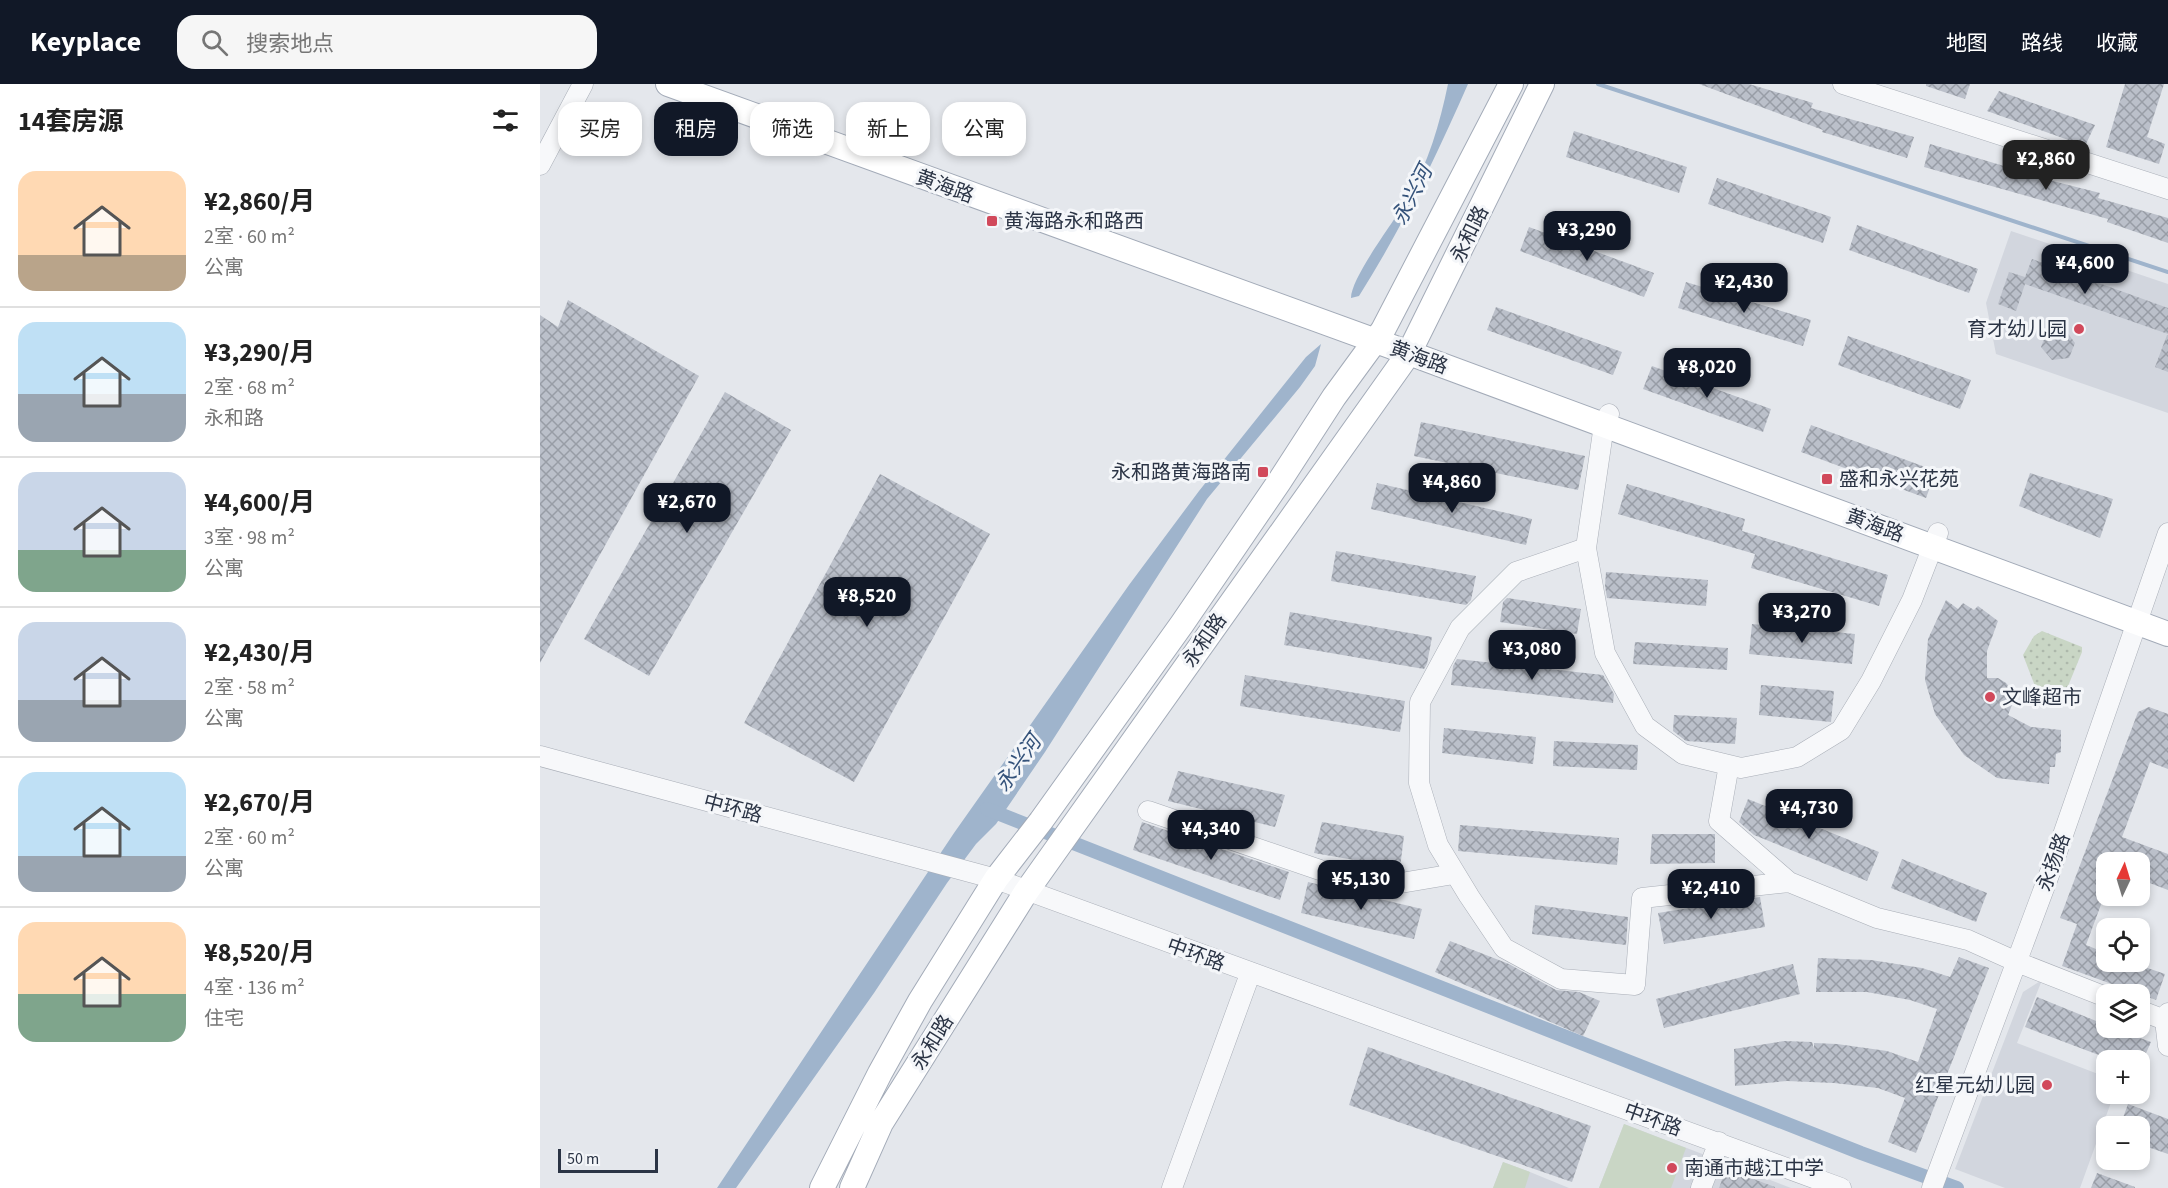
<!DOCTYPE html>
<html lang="zh">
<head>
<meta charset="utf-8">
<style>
	:root { --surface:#fff; --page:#f6f6f6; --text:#222; --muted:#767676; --line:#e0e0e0; --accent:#111827 }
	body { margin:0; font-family:"Source Sans 3","Noto Sans SC",sans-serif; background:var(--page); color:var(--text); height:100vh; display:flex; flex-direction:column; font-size:22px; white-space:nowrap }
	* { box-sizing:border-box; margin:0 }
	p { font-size:20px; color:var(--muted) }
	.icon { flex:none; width:33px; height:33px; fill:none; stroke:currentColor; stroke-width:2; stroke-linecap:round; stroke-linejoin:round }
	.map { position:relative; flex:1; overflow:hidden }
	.panel { display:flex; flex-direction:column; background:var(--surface); width:540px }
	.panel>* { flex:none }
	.banner { position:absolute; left:18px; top:18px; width:570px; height:54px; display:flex; gap:12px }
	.needle { width:39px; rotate:4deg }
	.buttons { position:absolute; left:1556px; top:768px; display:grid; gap:12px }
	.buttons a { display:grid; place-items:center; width:54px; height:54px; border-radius:12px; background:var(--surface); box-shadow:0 3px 9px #0003; font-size:30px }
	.scale { position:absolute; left:18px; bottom:15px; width:100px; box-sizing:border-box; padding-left:6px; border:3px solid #2b3445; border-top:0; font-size:16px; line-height:21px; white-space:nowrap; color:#2b3445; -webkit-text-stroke:4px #f4f6f9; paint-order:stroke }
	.price { position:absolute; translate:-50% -51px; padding:0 14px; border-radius:12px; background:var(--accent); color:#fff; font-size:20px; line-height:39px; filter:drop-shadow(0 2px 3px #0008) }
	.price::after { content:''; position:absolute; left:50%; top:36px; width:18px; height:14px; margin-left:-9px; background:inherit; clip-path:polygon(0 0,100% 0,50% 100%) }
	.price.active { background:#222; color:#fff }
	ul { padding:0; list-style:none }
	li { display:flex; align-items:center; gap:18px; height:150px; padding:0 18px }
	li+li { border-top:2px solid var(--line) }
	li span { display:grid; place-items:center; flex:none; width:168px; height:120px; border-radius:18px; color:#555 }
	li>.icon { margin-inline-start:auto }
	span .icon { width:72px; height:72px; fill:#fffc; stroke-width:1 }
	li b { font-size:26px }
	h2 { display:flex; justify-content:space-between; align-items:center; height:72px; padding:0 18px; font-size:26px }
	.tag { padding:0 21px; border-radius:18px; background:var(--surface); box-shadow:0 3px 9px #0003; font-size:21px; line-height:54px }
	.tag.active { background:var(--accent); color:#fff }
	header { display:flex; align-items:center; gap:36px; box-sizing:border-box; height:84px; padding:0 30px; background:var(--accent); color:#fff }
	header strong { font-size:28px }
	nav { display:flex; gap:33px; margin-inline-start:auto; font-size:21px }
	.search { width:420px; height:54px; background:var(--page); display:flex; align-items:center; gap:15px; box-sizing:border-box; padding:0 21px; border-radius:18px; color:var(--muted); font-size:22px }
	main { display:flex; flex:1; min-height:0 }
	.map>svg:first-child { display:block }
	.built { fill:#d2d6de }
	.grass { fill:url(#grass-dots) }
	.garden { fill:#c9d6c5 }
	.water { fill:#9fb4cc }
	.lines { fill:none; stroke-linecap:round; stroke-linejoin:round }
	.stream { stroke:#9fb4cc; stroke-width:4 }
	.canal { stroke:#9fb4cc; stroke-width:14 }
	.building { fill:url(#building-cross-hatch) }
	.minor-casing { stroke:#a9aeb7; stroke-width:21 }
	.major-casing { stroke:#a3abb8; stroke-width:26 }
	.minor { stroke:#f7f8fa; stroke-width:20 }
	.major { stroke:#fff; stroke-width:24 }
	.poi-dot { fill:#d1495b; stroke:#f4f6f9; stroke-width:2 }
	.labels { text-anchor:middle; stroke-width:6; stroke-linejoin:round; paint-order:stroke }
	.street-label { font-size:20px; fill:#2b3445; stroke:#f4f6f9 }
	.poi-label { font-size:20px; fill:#2b3445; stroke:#f4f6f9; text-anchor:start }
	.water-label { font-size:21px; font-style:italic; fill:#34527a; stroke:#f4f6f9 }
</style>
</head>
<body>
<header>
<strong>Keyplace</strong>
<div class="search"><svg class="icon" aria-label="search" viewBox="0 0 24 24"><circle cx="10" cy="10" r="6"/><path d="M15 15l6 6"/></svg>搜索地点</div>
<nav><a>地图</a><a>路线</a><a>收藏</a></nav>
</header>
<main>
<section class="panel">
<h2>14套房源<svg class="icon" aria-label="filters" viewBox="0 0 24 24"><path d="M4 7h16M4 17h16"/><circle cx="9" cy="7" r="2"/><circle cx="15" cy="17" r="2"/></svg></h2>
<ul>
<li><span style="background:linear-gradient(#ffd9b3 70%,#b9a48a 0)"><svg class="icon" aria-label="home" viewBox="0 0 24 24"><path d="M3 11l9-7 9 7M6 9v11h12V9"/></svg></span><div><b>¥2,860/月</b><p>2室 · 60 m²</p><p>公寓</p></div></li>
<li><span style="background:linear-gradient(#bfe0f5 60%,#9aa5b1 0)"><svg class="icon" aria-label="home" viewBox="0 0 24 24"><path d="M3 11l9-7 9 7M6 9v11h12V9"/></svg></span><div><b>¥3,290/月</b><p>2室 · 68 m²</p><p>永和路</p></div></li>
<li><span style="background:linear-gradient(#c9d6e8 65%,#7fa58c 0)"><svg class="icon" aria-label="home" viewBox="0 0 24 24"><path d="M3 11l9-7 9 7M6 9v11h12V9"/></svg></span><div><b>¥4,600/月</b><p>3室 · 98 m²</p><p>公寓</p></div></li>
<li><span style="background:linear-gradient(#c9d6e8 65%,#9aa5b1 0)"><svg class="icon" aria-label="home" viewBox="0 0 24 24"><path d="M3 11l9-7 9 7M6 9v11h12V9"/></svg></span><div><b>¥2,430/月</b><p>2室 · 58 m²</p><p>公寓</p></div></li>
<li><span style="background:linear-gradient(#bfe0f5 70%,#9aa5b1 0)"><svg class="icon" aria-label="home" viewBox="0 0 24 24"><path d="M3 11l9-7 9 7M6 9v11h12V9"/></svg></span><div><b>¥2,670/月</b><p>2室 · 60 m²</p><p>公寓</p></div></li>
<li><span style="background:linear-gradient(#ffd9b3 60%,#7fa58c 0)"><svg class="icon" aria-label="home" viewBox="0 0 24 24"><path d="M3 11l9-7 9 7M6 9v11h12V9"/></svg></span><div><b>¥8,520/月</b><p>4室 · 136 m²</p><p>住宅</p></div></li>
</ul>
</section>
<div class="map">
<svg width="1628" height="1104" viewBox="0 0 1628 1104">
	<defs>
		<pattern id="grass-dots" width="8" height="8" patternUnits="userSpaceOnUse" patternTransform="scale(1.5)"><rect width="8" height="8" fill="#c9d6c5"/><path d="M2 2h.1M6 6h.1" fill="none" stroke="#adb8ab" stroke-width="1.8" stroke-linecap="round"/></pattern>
		<pattern id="building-cross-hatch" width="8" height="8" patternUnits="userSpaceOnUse" patternTransform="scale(1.5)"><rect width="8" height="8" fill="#bbc0ca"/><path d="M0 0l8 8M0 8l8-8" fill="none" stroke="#989da6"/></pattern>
	</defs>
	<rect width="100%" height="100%" fill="#e4e7ec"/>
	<!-- built -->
	<path class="built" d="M1471,147l157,53v129l-172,-59 -10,-51z
		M1502,896l-25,63 89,34v17h8l-34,94h-75l-50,-19 68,-177z
		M1084,1040l167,64h-192z
		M963,1078l27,10 39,16h-76z"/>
	<!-- grass -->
	<path class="grass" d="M1502,547l40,16v5l-16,39 -12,2 -19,-7 -12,-31 11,-19z"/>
	<!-- garden -->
	<path class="garden" d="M1084,1040l62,24 -15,40h-72z
		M963,1078l27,10 -5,16h-32z"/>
	<!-- water -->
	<path class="water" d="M908,0h20c-32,73 -66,144 -109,212l-8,2c0,-21 45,-79 57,-100 20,-34 32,-75 40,-114z
		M781,260l-6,22 -15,21 -93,112 -162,253 -49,72 -20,20 -29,39 -73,110 -138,195h-19l237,-355 175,-248 70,-94 107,-134z"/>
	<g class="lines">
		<!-- stream -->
		<path class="stream" d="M1058,0l570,188"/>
		<!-- canal -->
		<path class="canal" d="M447,725l874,344 96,35"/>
	</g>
	<!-- building -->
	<path class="building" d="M1159,0h50l64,19 -2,5 103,29 -7,21 -85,-26 1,-2z
		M1386,0h44l-5,15 -39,-13z
		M1585,0h39l-17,53 18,7 -6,20 -53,-17z
		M1459,7l96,34 -10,21 -98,-35z
		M1034,47l113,36 -8,26 -113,-36z
		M1390,60l84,25 -1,2 87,22 -2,5 70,20v25l-61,-21 1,-3 -184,-52z
		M1177,94l114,39 -8,26 -115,-39z
		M1317,141l121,44 -9,24 -120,-43z
		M989,143l125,46 -10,24 -124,-46z
		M1492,175l136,49v26l-143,-50 -9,27 -18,-7 11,-32 16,5z
		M1146,198l125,38 -8,26 -125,-38z
		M28,216l131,76 -159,287v-348l18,12z
		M956,223l126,45 -9,23 -126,-45z
		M1524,244l11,15 -6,15 -17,2 -11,-13 6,-16z
		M1627,251h1v37l-13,-5z
		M1308,252l123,44 -11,29 -122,-44z
		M1112,282l119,43 -8,23 -120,-43z
		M185,308l66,38 -142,246 -65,-37z
		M881,338l164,34 -7,34 -164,-34z
		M1271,341l125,46 -10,27 -125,-46z
		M1490,389l83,26 -13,39 -81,-32z
		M340,390l110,60 -136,248 -110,-59z
		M837,399l155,36 -6,26 -155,-36z
		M1087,400l118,35 -3,12 146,44 -9,31 -128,-38 4,-14 -137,-40z
		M796,467l140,25 -5,24 -5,5 -135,-24z
		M1066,488l102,8 -2,26 -99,-8 -2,-12z
		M967,514l74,11 -4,25 -77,-12 3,-20z
		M1406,516l12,9 5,-6 11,7 4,-4 20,15 -11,30v27h11l8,5 7,8 1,9 -6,15 23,12 30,3v22l-5,2 -1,13h-5l-1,17 -52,-6 -33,-23 -29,-41 -10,-34 3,-41z
		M750,528l142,25 -5,27 -3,5 -140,-24z
		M1212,540l103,10 -3,30 -103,-10z
		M1095,558l93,6 -1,22 -94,-6z
		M917,575l146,16 11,19 -1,9 -162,-18 2,-19z
		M705,591l160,26 -5,31 -160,-26z
		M1221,601l73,6 -3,31 -72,-7z
		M1609,623l19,7v55l-18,-7 -28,75 46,17v36l-29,-11v-17h-33v29l-20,54 20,8v9h24l35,12 -9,26 -94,-34 15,-42 -17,-6 78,-206z
		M1134,631l63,3 -2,26 -49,-3 -13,-10z
		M904,644l92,9 -3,27 -91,-11z
		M1014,657l84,4 -1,25 -84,-4z
		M638,687l107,24 -10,32 -107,-26z
		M1208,715l131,53 -12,29 -113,-46 -15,-13z
		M602,738l147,50 -9,28 -147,-50z
		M782,738l82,14 -4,32 -86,-15z
		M920,741l159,13 -2,27 -159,-14z
		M1112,750h63v29l-65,1z
		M1362,775l85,34 -11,29 -85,-34z
		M768,798l114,27 -8,30 -113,-26z
		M1220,813l5,30 -101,17 -6,-31z
		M995,821l93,12 -2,28 -94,-11z
		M910,857l59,23 47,26 23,2 21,9 -17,35 -148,-64z
		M1419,873l30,11 -73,185 -28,-11 17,-44 -27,-10 -44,-5 -47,-2 -52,5 -1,-37 50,-8 28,1 2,7v-6l23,1 50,7 31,11 19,-53 -27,-9 -43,-8h-51l2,-34 53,2 51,8 28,9z
		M1253,880l7,30 -136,34 -8,-29z
		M1497,913l69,28v3h7l38,14 -8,18h-31l-87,-33z
		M828,963l223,79 -19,56 -223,-77z
		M1588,1020l40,15v35l-29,-10v-18h-19z
		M1186,1085l49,18v1h-56z
		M1557,1089l38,14v1h-44z"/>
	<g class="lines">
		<defs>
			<path id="minor" d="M1303,0l325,105
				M0,81l43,-81
				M1069,330l-5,11 -18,123 19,105 40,73 38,28 58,14 56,-11 44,-27 30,-49 41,-81 26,-67
				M1046,464l-70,24 -56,56 -40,74 -1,81 19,62 31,51 35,52 57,31 74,6 7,-87 147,-16 88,36 91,22 49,22 89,35
				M0,672l456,123 845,309
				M1189,681l-10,56 70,61
				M608,727l172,59 75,14 59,-10
				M1599,926l26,10
				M1628,929l-3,7 3,26
				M632,1104l78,-214
				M1161,1104l18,-46
				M1392,1104l117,-313 119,-342"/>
			<path id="major" d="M128,0l741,269 759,281
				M282,1104l58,-115 40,-72 76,-122 45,-58 141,-197 97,-142 55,-85 49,-67 128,-246
				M312,1104l29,-65 145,-231 383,-539 133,-269"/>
		</defs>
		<!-- minor casing -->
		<use href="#minor" class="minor-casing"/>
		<!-- major casing -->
		<use href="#major" class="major-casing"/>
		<!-- minor -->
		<use href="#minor" class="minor"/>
		<!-- major -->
		<use href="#major" class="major"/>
	</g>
	<!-- markers -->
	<g class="poi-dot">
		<rect x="446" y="131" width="12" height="12" rx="3"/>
		<circle cx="1539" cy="245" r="6"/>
		<rect x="717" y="382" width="12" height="12" rx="3"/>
		<rect x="1281" y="389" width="12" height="12" rx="3"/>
		<circle cx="1450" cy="613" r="6"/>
		<circle cx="1507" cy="1001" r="6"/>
		<circle cx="1132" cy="1084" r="6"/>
	</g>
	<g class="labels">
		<!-- street labels -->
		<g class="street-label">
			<text transform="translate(405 102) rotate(20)" y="7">黄海路</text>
			<text transform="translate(929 150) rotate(-64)" y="7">永和路</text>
			<text transform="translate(879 273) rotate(20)" y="7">黄海路</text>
			<text transform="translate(1335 441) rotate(20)" y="7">黄海路</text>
			<text transform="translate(664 556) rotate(-55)" y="7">永和路</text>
			<text transform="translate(193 724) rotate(15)" y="7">中环路</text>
			<text transform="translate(1513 778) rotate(-70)" y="7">永扬路</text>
			<text transform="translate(656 870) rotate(20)" y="7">中环路</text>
			<text transform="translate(392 958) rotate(-58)" y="7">永和路</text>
			<text transform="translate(1113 1035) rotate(20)" y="7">中环路</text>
		</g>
		<!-- poi labels -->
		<g class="poi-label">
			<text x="464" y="144">黄海路永和路西</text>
			<text x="1527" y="252" text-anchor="end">育才幼儿园</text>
			<text x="711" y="395" text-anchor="end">永和路黄海路南</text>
			<text x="1299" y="402">盛和永兴花苑</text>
			<text x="1462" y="620">文峰超市</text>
			<text x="1495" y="1008" text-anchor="end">红星元幼儿园</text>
			<text x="1144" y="1091">南通市越江中学</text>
		</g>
		<!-- water labels -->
		<g class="water-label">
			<text transform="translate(872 111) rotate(-63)" y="7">永兴河</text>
			<text transform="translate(478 679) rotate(-55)" y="7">永兴河</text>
		</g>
	</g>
</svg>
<div class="buttons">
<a><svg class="needle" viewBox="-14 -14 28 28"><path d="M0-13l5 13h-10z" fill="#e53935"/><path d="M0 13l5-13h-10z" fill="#767676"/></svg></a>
<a><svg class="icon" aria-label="locate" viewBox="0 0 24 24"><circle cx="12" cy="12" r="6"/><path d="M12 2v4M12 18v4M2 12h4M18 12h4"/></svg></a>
<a><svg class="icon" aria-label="layers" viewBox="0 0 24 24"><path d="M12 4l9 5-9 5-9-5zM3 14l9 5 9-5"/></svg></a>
<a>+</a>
<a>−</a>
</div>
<div class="scale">50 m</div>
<b class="price active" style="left:1506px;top:107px">¥2,860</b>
<b class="price" style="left:1047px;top:178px">¥3,290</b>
<b class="price" style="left:1545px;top:211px">¥4,600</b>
<b class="price" style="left:1204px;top:230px">¥2,430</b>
<b class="price" style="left:1167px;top:315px">¥8,020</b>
<b class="price" style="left:912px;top:430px">¥4,860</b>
<b class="price" style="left:147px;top:450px">¥2,670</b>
<b class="price" style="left:327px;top:544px">¥8,520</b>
<b class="price" style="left:1262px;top:560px">¥3,270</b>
<b class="price" style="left:992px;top:597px">¥3,080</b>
<b class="price" style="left:1269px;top:756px">¥4,730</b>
<b class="price" style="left:671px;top:777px">¥4,340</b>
<b class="price" style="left:821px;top:827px">¥5,130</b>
<b class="price" style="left:1171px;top:836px">¥2,410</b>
<div class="banner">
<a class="tag">买房</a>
<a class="tag active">租房</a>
<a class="tag">筛选</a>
<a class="tag">新上</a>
<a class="tag">公寓</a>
</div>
</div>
</main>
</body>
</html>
